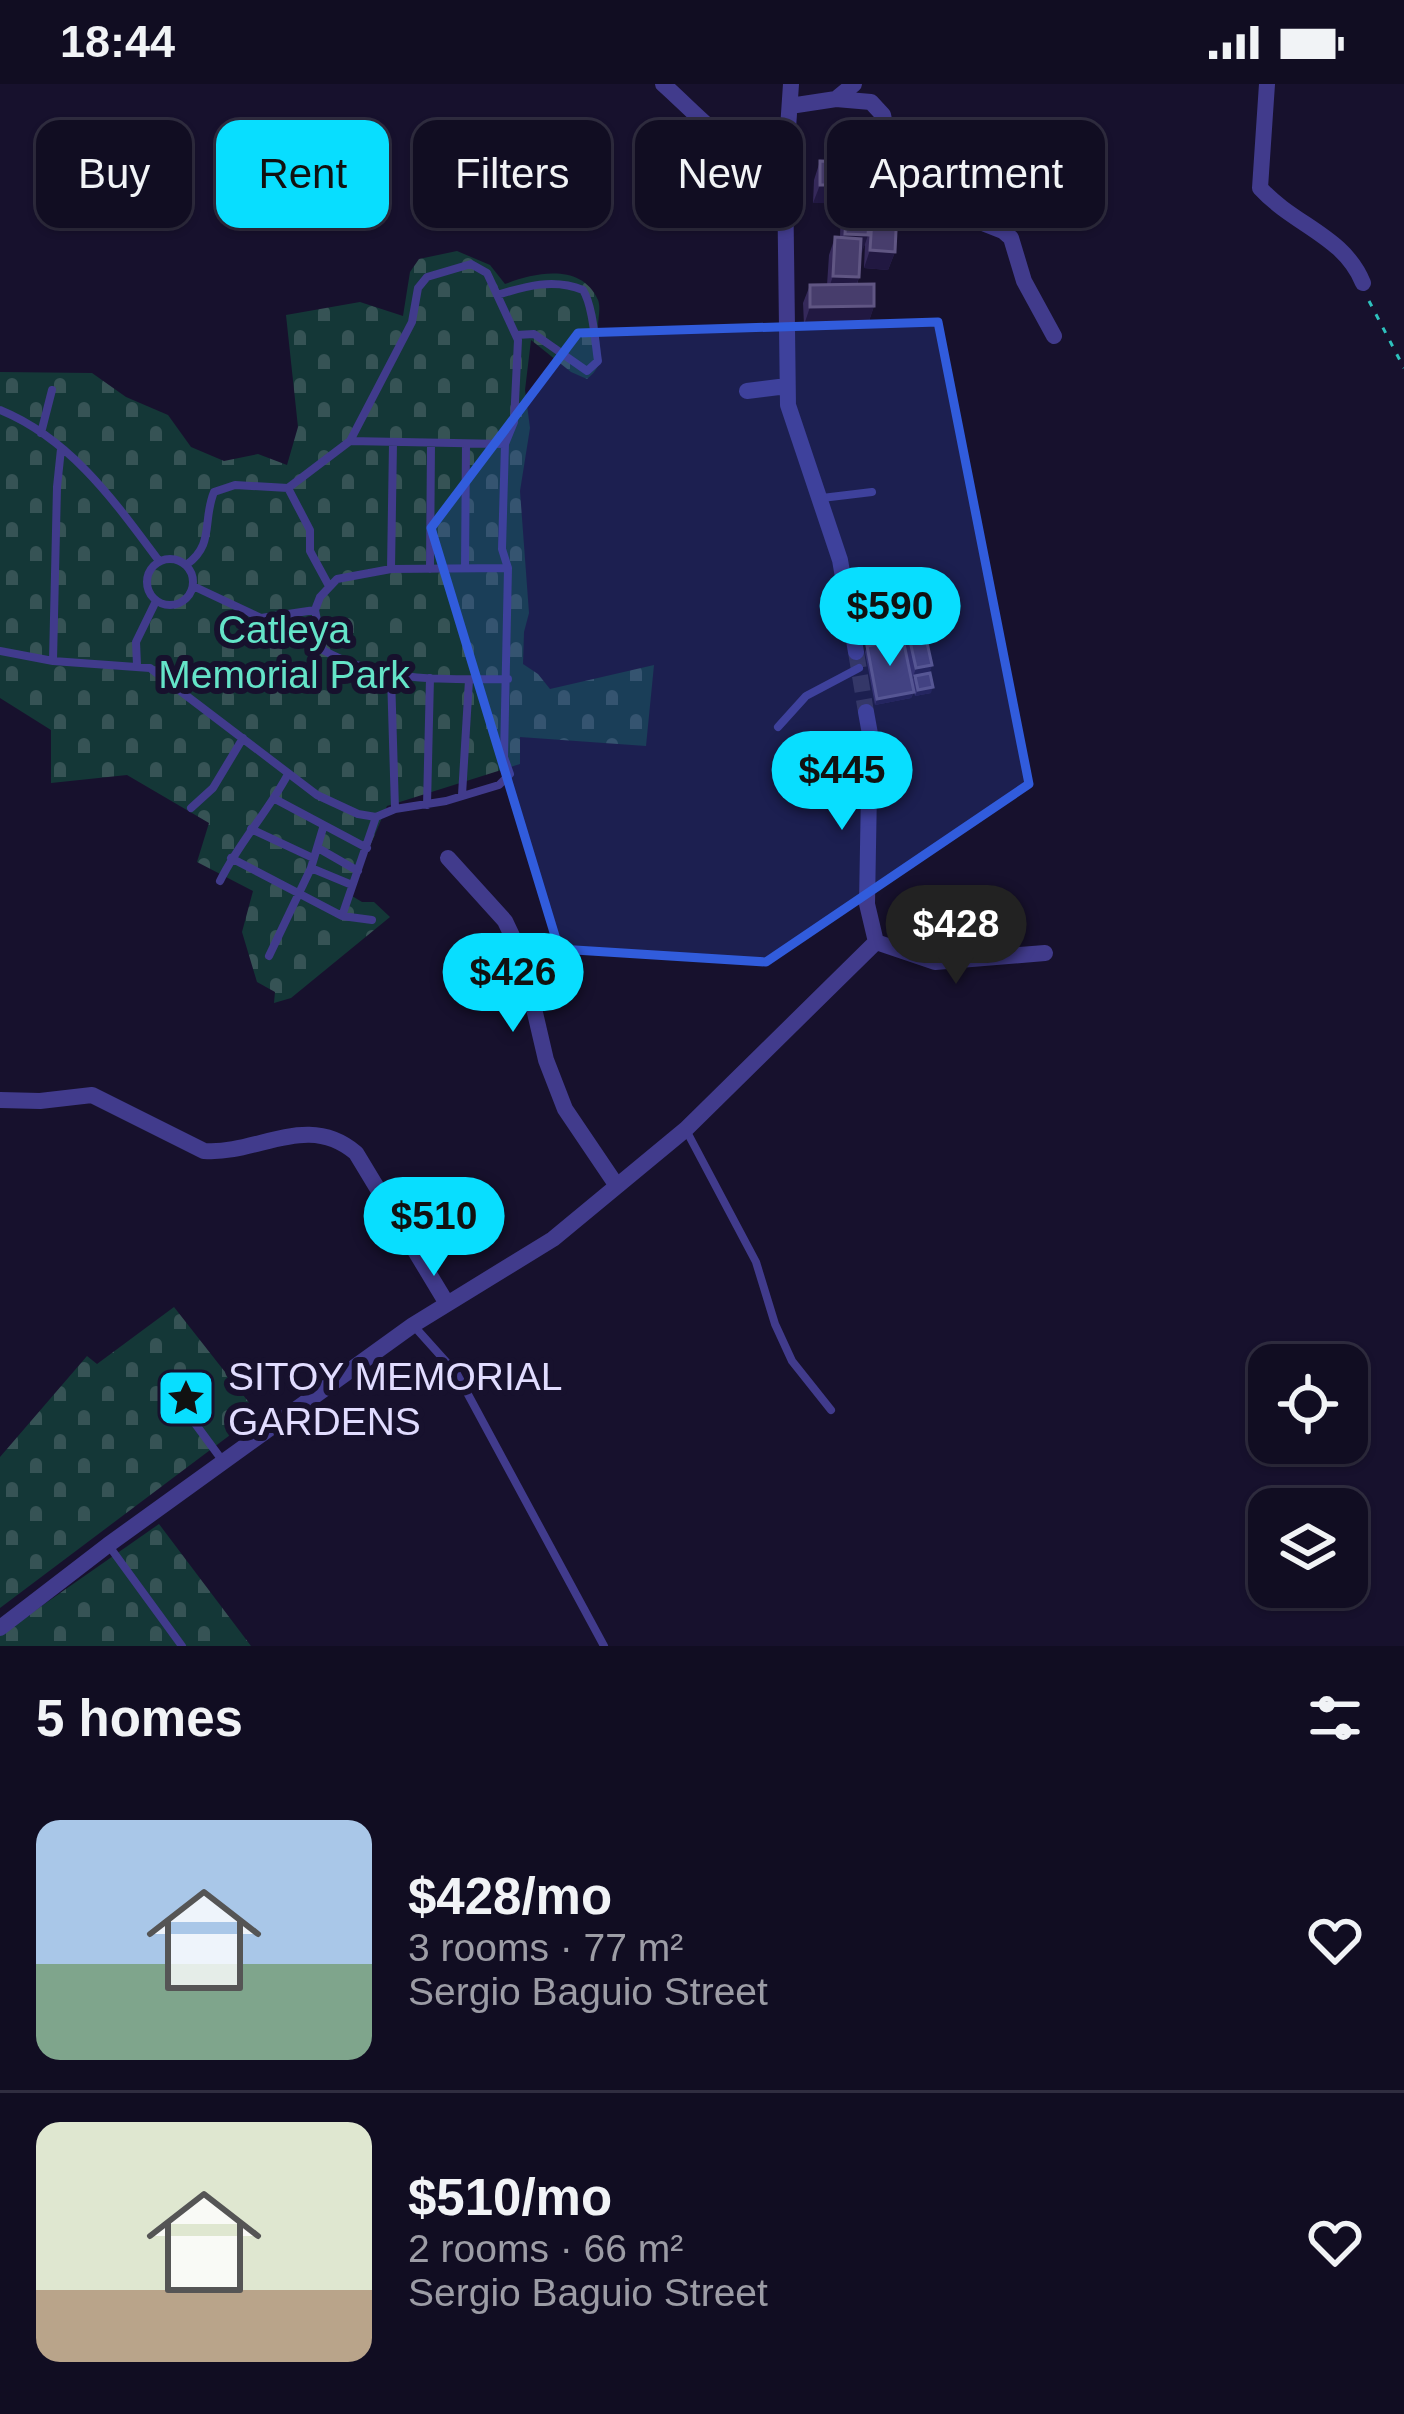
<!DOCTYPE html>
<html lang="en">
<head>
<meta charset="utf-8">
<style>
	:root { --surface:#110d22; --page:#1e1b2f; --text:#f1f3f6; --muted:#9c9ca5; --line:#302d40; --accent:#08deff }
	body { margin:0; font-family:Arial,sans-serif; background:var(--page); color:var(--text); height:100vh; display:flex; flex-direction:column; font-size:45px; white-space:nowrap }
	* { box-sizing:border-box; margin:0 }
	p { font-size:39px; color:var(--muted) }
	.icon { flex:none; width:66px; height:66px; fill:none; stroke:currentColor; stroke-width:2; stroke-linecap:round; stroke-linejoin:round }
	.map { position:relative; height:1562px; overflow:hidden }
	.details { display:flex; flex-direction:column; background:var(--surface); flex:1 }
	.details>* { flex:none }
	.hud { position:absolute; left:36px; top:36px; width:1332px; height:108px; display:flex; gap:24px }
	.fabs { position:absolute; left:1248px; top:1260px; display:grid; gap:24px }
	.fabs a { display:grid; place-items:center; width:120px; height:120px; border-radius:24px; background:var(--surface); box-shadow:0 3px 9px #0004,0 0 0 3px var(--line); font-size:60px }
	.price { position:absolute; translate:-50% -102px; padding:0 27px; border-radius:42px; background:var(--accent); color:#111; font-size:39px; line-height:78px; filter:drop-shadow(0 3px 6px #0008) }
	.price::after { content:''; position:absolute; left:50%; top:72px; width:36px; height:27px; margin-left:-18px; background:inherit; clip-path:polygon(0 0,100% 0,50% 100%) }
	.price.selected { background:#222; color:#fff }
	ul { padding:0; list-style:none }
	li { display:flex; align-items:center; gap:36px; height:300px; padding:0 36px }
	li+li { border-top:3px solid var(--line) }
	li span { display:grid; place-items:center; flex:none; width:336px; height:240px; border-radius:24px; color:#555 }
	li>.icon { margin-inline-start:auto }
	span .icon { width:144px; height:144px; fill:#fffc; stroke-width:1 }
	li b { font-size:51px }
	h2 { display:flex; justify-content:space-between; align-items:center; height:144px; padding:0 36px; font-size:51px }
	.pill { padding:0 42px; border-radius:24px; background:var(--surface); box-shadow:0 3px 9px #0004,0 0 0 3px var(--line); font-size:42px; line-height:108px }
	.pill.selected { background:var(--accent); color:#111 }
	.status { display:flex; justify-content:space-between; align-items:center; height:84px; padding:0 60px; background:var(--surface); direction:ltr }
	.status svg { height:33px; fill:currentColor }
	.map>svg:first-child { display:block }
	.cemetery { fill:url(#cemetery-stones) }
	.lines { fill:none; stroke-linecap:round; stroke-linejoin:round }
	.street-tunnel { stroke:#352f4c; stroke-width:16; stroke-dasharray:16 8; stroke-linecap:butt }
	.path { stroke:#2ec1bd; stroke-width:3; stroke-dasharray:6 9; stroke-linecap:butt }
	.lane { stroke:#413b8c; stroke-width:8 }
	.street { stroke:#413b8c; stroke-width:16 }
	.wall { fill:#35295a }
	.shaded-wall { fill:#211841 }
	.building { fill:#473d6c; stroke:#605683; stroke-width:3 }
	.marked { fill:#315cdc; fill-opacity:0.2; stroke:#315cdc; stroke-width:9; stroke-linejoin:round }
	.labels { text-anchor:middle; stroke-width:12; stroke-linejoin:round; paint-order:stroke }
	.park-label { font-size:39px; fill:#64e4c8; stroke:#17112d }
	.poi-label { font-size:39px; fill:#e1dcff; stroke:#17112d; text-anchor:start }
</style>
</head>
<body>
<div class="status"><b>18:44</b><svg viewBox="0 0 49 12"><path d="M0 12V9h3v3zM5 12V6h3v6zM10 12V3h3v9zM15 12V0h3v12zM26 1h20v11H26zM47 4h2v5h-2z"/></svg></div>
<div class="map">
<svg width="1404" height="1562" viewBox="0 0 1404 1562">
	<defs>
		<pattern id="cemetery-stones" width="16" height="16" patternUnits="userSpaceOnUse" patternTransform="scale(3)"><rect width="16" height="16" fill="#143737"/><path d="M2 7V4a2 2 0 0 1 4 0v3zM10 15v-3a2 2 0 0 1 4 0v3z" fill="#365355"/></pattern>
	</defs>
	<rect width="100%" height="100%" fill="#17112d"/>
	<!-- cemetery -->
	<path class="cemetery" d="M457,167l33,14 15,19c29,-11 76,-22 93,16 3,8 0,18 0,27 1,23 9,36 -11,52l-16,-7 -40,-32 -6,50 5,38 -10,63 9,122 -5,19 -1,32 15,10 12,15 104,-24 -8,81 -126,-9v27l-133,42 -34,80 -1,10 10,6h12l16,15 -99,81 -17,5 1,-11 -18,-10 -15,-50 11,-41 -56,-29 12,-39 -82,-48 -76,8v-53l-51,-32v-326l92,1 34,24 42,18 23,32 33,14 34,-7 29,11 11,-38 -12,-112 74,-13 43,14 7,-44 9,-13z
		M174,1223l84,107 -258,194v-151l87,-101 10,8z
		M159,1440l92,122h-251v-11z"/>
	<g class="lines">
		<!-- street-tunnel -->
		<path class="street-tunnel" d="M856,568l10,60"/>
		<!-- path -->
		<path class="path" d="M1369,217l35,67"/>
		<!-- lane -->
		<path class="lane" d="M497,211c29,-9 57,-17 86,-5 10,16 12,52 15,71l-11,10 -53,-37 -18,1
			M0,326c71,29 115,92 159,151
			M41,349l11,-43
			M350,357l155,3
			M288,404l22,42v21l19,35
			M822,414l50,-6
			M147 498a23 23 0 1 1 46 0a23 23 0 1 1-46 0Z
			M465,484l1,-124
			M508,484l-117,1 -54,10 -17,18 -5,13 8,40c55,32 123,30 185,29
			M391,485l2,-126
			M430,485l1,-125
			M193,502l68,32 54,-8
			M0,567l53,10 97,7 167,127 41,19 18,3 19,-8 51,-8 53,-16 11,-11 -6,-17 4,-189 -6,-19 3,-105 9,-22 4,-82 -31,-67 -16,-9 -44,13 -9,11 -6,34 -62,119 -62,47 -53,-3 -21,7c-12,29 1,53 -28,73
			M53,577l4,-174 4,-38
			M137,581l-1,-23 20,-41
			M391,591l4,134
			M778,643l28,-31 53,-28
			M462,711l7,-115
			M275,715l92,49
			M427,721l3,-127
			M191,724l22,-20 30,-50
			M251,745l62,29
			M318,764l40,23
			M231,774l111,58 30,4
			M311,784l41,17
			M220,797c19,-39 48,-69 68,-107
			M342,832l34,-99
			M269,872l42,-88 12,-40
			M686,1046l70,132 19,62 17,37 39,49
			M413,1241l44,49 147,272
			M174,1311l48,65
			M109,1462l73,100"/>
		<!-- street -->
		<path class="street" d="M663,0c37,33 73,76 122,89
			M791,0l-6,89 3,232 52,155 16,92
			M1267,0l-7,104c35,38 84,48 103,95
			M836,15l35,3 12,13 9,43 20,37 91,36 8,7 13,43 30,55
			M790,22l46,-7 18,-15
			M747,307l40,-5
			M866,628l4,22 -3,170 9,38
			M448,774l57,63 17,36 24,103 19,49 52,77
			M876,858l59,20 110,-9
			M0,1016l40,1 52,-6 112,56c54,4 103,-40 152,2l90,149
			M0,1544l108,-83 305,-220 140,-86 133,-110 190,-187"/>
	</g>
	<!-- wall -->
	<path class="wall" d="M876,75l26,24 -4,11 -3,58 -7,18 -24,-2 1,-24 -4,9 -2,24 -2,8 17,21 -6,18 -64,1 -1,-22 7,-18h17l2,-30 6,-18 5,1 1,-32 7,-18 22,1 -1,-12z
		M820,77l28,24 -6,18h-29l1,-23z
		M908,548l24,33 -3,8 2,20 -16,3 -9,-43 8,39 -3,6 -36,7 -10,-53 2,-6 37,-2z"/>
	<!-- shaded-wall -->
	<path class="shaded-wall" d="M876,99h26l-6,18 -22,-11z
		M820,101h28l-6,18h-29z
		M845,150l23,1 -6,18 -23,-1z
		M870,166l25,2 -7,18 -24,-2z
		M833,192l26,1 -6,18 -26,-1z
		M874,222l-6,18 -64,1 6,-18z
		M932,581l-4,12 -13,-1 -3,4 4,-12z
		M933,603l-2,6 -16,3 3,-6z
		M914,608l-3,6 -36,7 2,-6z"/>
	<!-- building -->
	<path class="building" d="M876,75h26v24h-26z
		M820,77l29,1 -1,23h-28z
		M848,104l23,1 -3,46 -23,-1z
		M874,104l24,1 -3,63 -25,-2z
		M835,153l26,2 -2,38 -26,-1z
		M874,200v22l-64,1v-22z
		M924,545l8,36 -16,3 -8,-36z
		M903,555l11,53 -37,7 -10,-53z
		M930,589l3,14 -15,3 -3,-14z"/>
	<!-- marked area -->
	<path class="marked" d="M938,238l91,462 -263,178 -207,-13 -128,-421 147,-195z"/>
	<!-- icons -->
	<defs>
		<symbol id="sight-square" viewBox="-11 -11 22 22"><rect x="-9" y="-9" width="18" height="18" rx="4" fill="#08deff" stroke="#17112d"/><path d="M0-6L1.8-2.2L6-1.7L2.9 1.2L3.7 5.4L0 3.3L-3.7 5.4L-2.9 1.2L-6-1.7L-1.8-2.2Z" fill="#111"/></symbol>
	</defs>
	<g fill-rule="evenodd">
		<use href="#sight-square" x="153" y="1281" width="66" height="66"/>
	</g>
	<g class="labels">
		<!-- park labels -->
		<g class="park-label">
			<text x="284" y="559">Catleya<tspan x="284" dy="45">Memorial Park</tspan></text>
		</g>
		<!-- poi labels -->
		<g class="poi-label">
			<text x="228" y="1306">SITOY MEMORIAL<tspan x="228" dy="45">GARDENS</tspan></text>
		</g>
	</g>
</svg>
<div class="fabs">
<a><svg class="icon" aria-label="locate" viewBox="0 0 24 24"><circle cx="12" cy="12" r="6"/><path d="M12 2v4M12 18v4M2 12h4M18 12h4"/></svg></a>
<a><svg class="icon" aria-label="layers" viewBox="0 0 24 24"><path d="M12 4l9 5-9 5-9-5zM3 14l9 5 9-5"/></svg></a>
</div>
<b class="price" style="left:890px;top:585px">$590</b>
<b class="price" style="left:842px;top:749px">$445</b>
<b class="price selected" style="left:956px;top:903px">$428</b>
<b class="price" style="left:513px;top:951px">$426</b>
<b class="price" style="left:434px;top:1195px">$510</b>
<div class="hud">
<a class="pill">Buy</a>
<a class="pill selected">Rent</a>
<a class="pill">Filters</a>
<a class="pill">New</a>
<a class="pill">Apartment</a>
</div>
</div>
<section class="details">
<h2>5 homes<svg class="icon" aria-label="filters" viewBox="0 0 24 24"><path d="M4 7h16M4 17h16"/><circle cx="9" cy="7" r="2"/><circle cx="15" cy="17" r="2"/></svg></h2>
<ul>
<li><span style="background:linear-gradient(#a9c7e8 60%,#7fa58c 0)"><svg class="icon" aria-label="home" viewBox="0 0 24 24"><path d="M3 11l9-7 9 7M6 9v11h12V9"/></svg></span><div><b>$428/mo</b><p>3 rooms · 77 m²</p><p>Sergio Baguio Street</p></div><svg class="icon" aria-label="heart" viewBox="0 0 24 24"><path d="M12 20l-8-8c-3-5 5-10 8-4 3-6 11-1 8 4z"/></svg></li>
<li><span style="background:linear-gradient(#dfe7d0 70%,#b9a48a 0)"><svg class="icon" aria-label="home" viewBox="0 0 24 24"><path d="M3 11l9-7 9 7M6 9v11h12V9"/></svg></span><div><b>$510/mo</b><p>2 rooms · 66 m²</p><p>Sergio Baguio Street</p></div><svg class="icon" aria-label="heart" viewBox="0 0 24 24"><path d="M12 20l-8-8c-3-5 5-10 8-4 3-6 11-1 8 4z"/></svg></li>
</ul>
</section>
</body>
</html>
